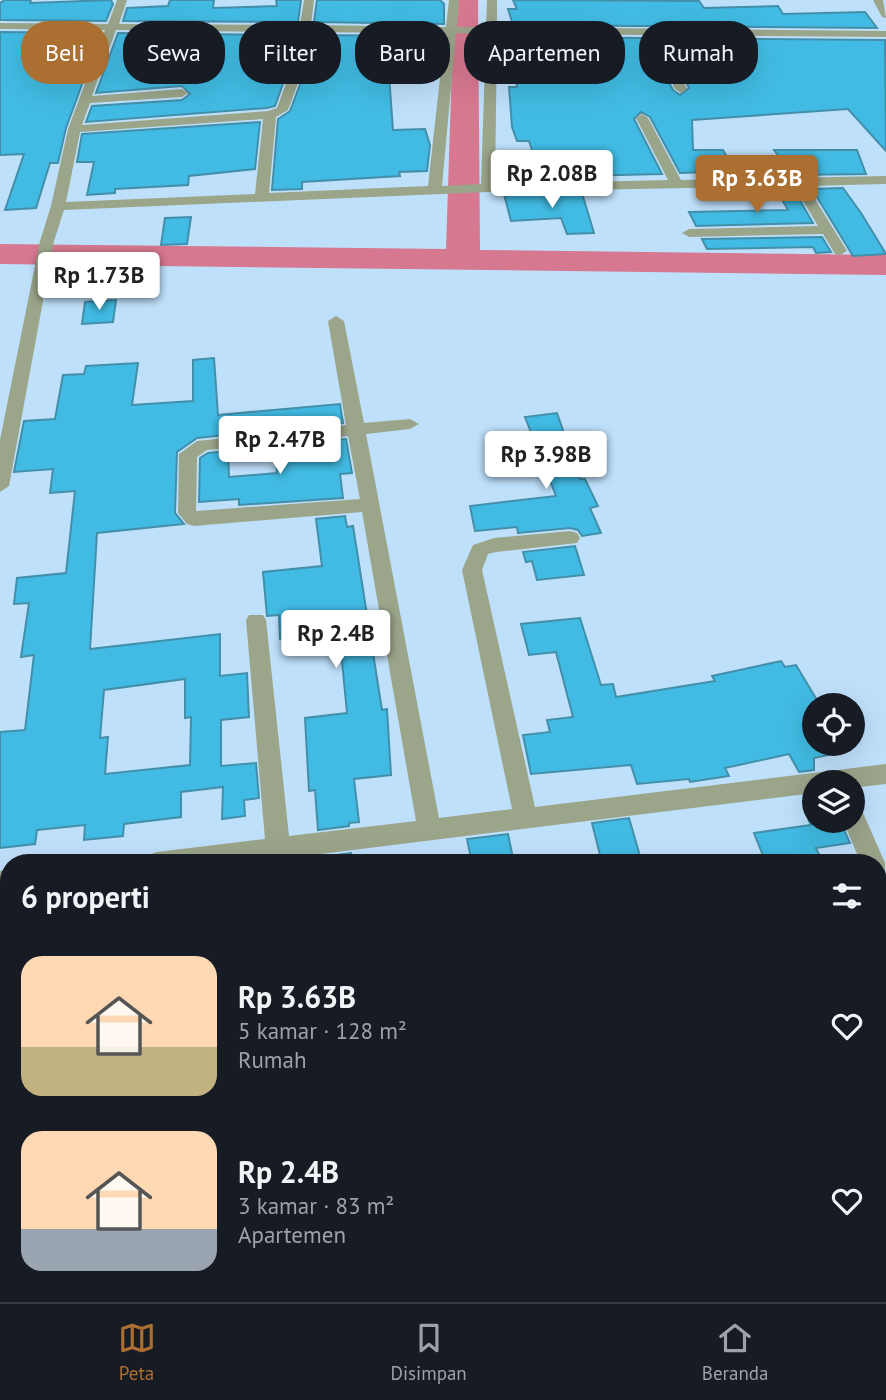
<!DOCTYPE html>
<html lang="id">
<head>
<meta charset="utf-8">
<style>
	:root { --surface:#171b24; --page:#242831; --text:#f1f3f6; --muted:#9ea1a6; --line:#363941; --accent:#ab6f31 }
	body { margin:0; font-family:"PT Sans",sans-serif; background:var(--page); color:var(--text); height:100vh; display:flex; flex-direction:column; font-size:26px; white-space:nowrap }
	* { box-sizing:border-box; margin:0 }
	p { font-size:23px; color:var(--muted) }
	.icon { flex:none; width:38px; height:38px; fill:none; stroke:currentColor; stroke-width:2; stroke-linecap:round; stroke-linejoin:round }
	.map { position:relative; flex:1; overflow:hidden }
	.drawer { position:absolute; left:0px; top:854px; width:887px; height:448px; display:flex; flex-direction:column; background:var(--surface); border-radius:28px 28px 0 0; box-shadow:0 7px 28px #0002 }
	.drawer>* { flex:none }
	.top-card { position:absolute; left:21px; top:21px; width:845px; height:63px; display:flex; gap:14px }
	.controls { position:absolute; left:802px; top:693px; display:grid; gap:14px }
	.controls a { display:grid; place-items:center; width:63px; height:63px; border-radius:50%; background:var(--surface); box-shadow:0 7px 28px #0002; font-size:35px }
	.price { position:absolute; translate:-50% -60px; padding:0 16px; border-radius:7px; background:#fff; color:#222; font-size:23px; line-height:46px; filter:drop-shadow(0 2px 4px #0008) }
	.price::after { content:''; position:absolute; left:50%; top:42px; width:21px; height:16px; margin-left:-10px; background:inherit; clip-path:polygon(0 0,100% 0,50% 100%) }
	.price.current { background:var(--accent); color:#fff }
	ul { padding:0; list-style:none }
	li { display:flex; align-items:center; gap:21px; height:175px; padding:0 21px }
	li span { display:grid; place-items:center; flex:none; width:196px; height:140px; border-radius:21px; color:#555 }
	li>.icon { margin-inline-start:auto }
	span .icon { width:84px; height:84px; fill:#fffc; stroke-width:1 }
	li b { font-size:30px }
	h2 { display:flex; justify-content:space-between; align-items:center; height:84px; padding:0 21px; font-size:30px }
	.chip { padding:0 24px; border-radius:28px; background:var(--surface); box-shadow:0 7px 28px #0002; font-size:24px; line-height:63px }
	.chip.current { background:var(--accent); color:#fff }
	.menu { display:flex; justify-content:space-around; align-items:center; height:98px; border-top:2px solid var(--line); background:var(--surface); font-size:19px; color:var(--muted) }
	.menu a { display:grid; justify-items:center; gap:4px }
	.menu .current { color:var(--accent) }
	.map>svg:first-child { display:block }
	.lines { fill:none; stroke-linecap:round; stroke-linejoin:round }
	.river { fill:#d67890; fill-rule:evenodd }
	.building { fill:#41bbe3; stroke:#438faa; stroke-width:2; fill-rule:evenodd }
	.minor { fill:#9ba58a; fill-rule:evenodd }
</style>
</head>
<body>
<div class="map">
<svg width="886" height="1302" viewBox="0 0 886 1302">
	<rect width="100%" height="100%" fill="#bfe0fb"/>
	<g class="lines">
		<!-- river -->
		<path class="river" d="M454,0h24l2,250 406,5v20l-886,-11v-20l446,5z"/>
	</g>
	<!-- building -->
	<path class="building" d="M5,0h26l-1,3 81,-3 2,4 -7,17 -106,-1v-17z
		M170,0h44l-1,8 64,-2 -1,-6h25l-3,22 -175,-1 4,-13 41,-2z
		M317,0h123l4,4v20l-130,-2z
		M513,0l186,1 5,7 74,-2 5,8 82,-2 12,16 -364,-3 -5,-16h9z
		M0,32l101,1 -35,95 -8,35h-8l-14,45 -31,2 19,-56 -24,1z
		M118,33l157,2 -7,18 19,10 1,7 -13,36 -8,2 -181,14 6,-16 90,-6 8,-6 -8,-8 -86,7z
		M292,35l150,1 -2,18 -8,4 3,15 -46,2 4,55 32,-1 5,16 -3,26 -28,1 1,4 -98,6v7l-30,1 6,-71 12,-8 15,-40 -5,-15 -15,-7z
		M508,37l138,1 27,52 7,5 9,-7 -26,-50 222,2 1,111 -38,-42 -156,11 1,30h30l12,21 -55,2 -30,-56 -9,-5 -7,7 28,55 -86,2 1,3 -35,1 -13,-39h-12l-5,-14 -3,-40h8z
		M260,122l-5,47 -66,7 -1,9 -73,4v4l-28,2 7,-33h-17l5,-28z
		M774,150h83l9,24 -73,1z
		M843,188l18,25 25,41 -33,2 -41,-67z
		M794,190l19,33 -117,3 -7,-14 99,-2 -11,-19z
		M582,193l12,40 -27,1 -6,-16 -50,3 -7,-27z
		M191,217l-4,27 -26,1 4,-27z
		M822,237l9,15 -15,1 -3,-6 -106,2 -5,-10z
		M116,300l-3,22 -31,2 3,-22z
		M214,358l4,57 122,-11 3,19 -146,15 -20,14 -2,61 9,11 -87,9 -7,116 130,-15v42l27,-3 2,44 -28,3v46l35,-3 3,35 -15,2 1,16 -23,3 1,-32 -42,5v25l-57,7 -1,12 -39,4 1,-15 -48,5 -2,14 -35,4v-116l25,-2 9,-75 -13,2 8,-54 -15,1 3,-26 49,-5 9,-82 -25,2 3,-24 -39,3 10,-51 31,-2 8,-44 21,-1 2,-8 52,-3 -6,42 61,-4v-41zM185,679v39l6,-1 -1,48 -85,9 3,-37 -8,1 4,-48z
		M557,413l23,66h5l13,27 -8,2 11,25 -19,3 -4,-6 -8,-2 -52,5 -1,-6 -42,4 -5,-25 86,-10 -31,-79z
		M346,439l6,34 -12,1 3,24 -104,7v-6l-40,3 1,-44 8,-5 20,-2 1,26 48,-4 -2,-27z
		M345,516l2,11 6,-1 29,184 5,-1 4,66 -37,4 5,43 -10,1v3l-31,4 -3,-40 -6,1 -4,-73 42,-5 -6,-62 -36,4 -1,-18 -24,2 -1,-24 -12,1 -4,-44 59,-6 -6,-47z
		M575,546l9,29 -47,5 -5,-19 -6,1 -3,-10z
		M580,618l21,67 12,-1 3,13 99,-16 -3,-5 69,-15 4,6 11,-2 24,40h-6v39h29l4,7 -33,7v12l-15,2 -10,-18 -64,14 4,8 -39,6 -1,-3 -52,5 -6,-19 -100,9 -8,-39 27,-3 -3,-12 26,-3 -17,-65 -27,3 -8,-31z
		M629,818l13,45h-40l-10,-40z
		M809,821h31l10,22 -34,5 7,15h-57l-12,-30 57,-8z
		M508,834l6,29h-42l-5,-24z
		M351,853l1,10h-31l-1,-6z"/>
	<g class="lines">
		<!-- minor -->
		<path class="minor" d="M117,0h10l-8,24 181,1 4,-25h10l-3,25 135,2 3,-27h10l-2,27h29l1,-27h10v27l389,4v6l-227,-2 28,54 -6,4 -6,-4 -27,-54 -151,-1 -2,150 173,-4 -32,-62 6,-4 6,4 33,62 205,-4v8l-79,2 40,65 -7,4 -5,-1 -12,-20 -134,3 -7,-4 7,-4 129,-3 -24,-40 -306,6 -424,18 -10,31 -45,245 -9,6v-52l40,-199 11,-35 17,-77 37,-99 -105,-1v-6l108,1zM116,30l163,2 -9,20 19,9 2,9 -14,38 -9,3 -186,14 8,-22 92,-6 6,-4 -6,-4 -90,7zM290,32l155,1 -17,153 -159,7 7,-76 12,-7 15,-40 -5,-13 -16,-7zM456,33l30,1 -5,150 -39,2zM263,119l-8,75 -189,8 14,-70z
			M873,0h10l3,18 -4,-1z
			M336,316l8,5 20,102 46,-4 9,5 -9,5 -44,5 73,384 73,-9 -50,-239 11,-25 21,-7 76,-7 7,2 3,5 -3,5 -81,9 -8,2 -6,16 53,237 351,-43v20l-34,4v-6h-38v11l-567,70h-102l3,-8 9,-3 108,-13 -19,-219 3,-5h14l3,5 23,216 127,-15 -54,-309 -168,14 -7,-2 -9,-11 1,-59 18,-13 149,-16 -18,-104zM348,436l12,63 -164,12 1,-54 10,-7z
			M852,803l8,3 25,57 1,43 -8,-3v-40h-17l-18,-42h9z
			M9,870v22l-9,1v-22z"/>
	</g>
</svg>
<div class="controls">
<a><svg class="icon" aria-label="locate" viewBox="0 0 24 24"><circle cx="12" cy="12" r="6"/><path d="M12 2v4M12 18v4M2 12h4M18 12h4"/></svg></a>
<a><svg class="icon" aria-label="layers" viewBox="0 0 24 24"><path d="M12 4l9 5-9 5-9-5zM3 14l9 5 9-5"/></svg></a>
</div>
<b class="price" style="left:552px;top:210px">Rp 2.08B</b>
<b class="price current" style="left:757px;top:215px">Rp 3.63B</b>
<b class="price" style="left:99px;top:312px">Rp 1.73B</b>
<b class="price" style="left:280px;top:476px">Rp 2.47B</b>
<b class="price" style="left:546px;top:491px">Rp 3.98B</b>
<b class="price" style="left:336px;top:670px">Rp 2.4B</b>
<div class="top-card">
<a class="chip current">Beli</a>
<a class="chip">Sewa</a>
<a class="chip">Filter</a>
<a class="chip">Baru</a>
<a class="chip">Apartemen</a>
<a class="chip">Rumah</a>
</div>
<section class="drawer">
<h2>6 properti<svg class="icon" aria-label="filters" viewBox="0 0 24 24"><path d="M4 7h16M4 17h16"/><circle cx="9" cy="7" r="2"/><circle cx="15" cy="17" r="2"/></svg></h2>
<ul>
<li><span style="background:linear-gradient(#ffd9b3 65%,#c2b280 0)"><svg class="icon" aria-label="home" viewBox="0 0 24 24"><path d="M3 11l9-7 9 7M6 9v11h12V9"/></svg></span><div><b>Rp 3.63B</b><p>5 kamar · 128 m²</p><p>Rumah</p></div><svg class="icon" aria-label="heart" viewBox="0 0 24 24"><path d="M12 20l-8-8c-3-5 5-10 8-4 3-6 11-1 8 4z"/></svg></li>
<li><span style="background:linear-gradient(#ffd9b3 70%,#9aa5b1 0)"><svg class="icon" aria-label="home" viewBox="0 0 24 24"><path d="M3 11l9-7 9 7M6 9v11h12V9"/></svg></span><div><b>Rp 2.4B</b><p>3 kamar · 83 m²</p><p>Apartemen</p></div><svg class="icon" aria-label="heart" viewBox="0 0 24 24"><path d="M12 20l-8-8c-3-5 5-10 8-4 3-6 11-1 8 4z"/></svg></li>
</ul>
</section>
</div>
<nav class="menu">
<a class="current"><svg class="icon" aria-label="map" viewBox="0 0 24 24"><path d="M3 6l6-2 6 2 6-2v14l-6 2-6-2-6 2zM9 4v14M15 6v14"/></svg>Peta</a>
<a><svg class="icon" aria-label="saved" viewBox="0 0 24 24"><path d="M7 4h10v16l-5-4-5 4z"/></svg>Disimpan</a>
<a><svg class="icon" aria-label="home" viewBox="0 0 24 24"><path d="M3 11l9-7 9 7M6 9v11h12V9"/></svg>Beranda</a>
</nav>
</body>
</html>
